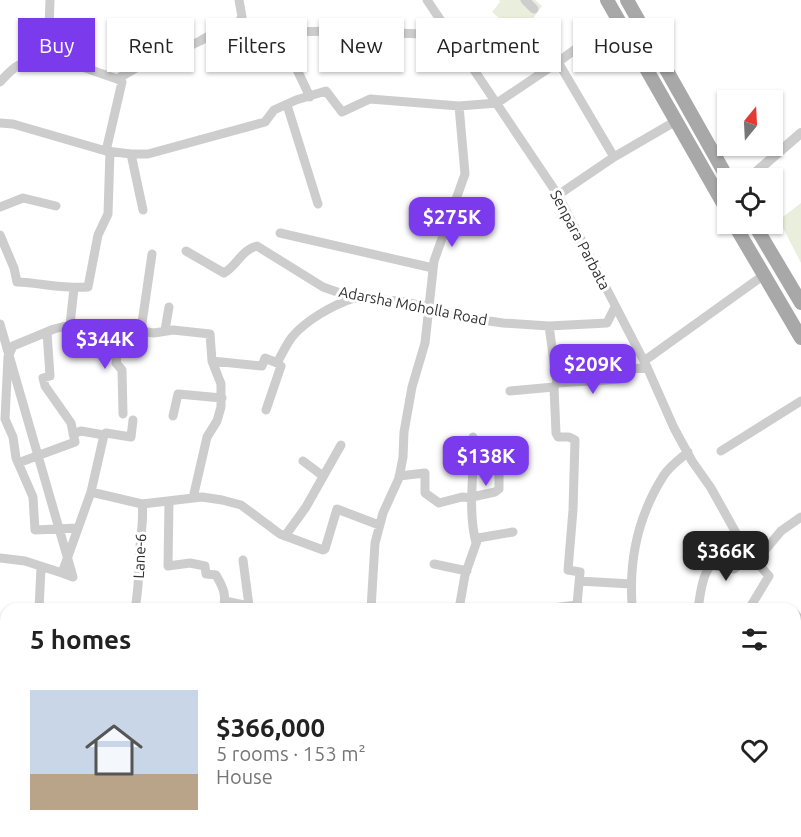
<!DOCTYPE html>
<html lang="en">
<head>
<meta charset="utf-8">
<style>
	:root { --surface:#fff; --page:#f6f6f6; --text:#222; --muted:#767676; --accent:#7c3aed }
	body { margin:0; font-family:Ubuntu,sans-serif; background:var(--page); color:var(--text); height:100vh; display:flex; flex-direction:column; font-size:22px; white-space:nowrap }
	* { box-sizing:border-box; margin:0 }
	p { font-size:20px; color:var(--muted) }
	.icon { flex:none; width:33px; height:33px; fill:none; stroke:currentColor; stroke-width:2; stroke-linecap:round; stroke-linejoin:round }
	.map { position:relative; flex:1; overflow:hidden }
	.side { position:absolute; left:0px; top:603px; width:801px; height:234px; display:flex; flex-direction:column; background:var(--surface); border-radius:18px 18px 0 0; box-shadow:0 2px 4px #0004 }
	.side>* { flex:none }
	.banner { position:absolute; left:18px; top:18px; width:765px; height:54px; display:flex; gap:12px }
	.needle { width:39px; rotate:18deg }
	.buttons { position:absolute; left:717px; top:90px; display:grid; gap:12px }
	.buttons a { display:grid; place-items:center; width:66px; height:66px; border-radius:0px; background:var(--surface); box-shadow:0 2px 4px #0004; font-size:30px }
	.price { position:absolute; translate:-50% -51px; padding:0 14px; border-radius:12px; background:var(--accent); color:#fff; font-size:20px; line-height:39px; filter:drop-shadow(0 2px 3px #0008) }
	.price::after { content:''; position:absolute; left:50%; top:36px; width:18px; height:14px; margin-left:-9px; background:inherit; clip-path:polygon(0 0,100% 0,50% 100%) }
	.price.selected { background:#222; color:#fff }
	ul { padding:0; list-style:none }
	li { display:flex; align-items:center; gap:18px; height:150px; padding:0 30px }
	li span { display:grid; place-items:center; flex:none; width:168px; height:120px; border-radius:0px; color:#555 }
	li>.icon { margin-inline-start:auto }
	span .icon { width:72px; height:72px; fill:#fffc; stroke-width:1 }
	li b { font-size:26px }
	h2 { display:flex; justify-content:space-between; align-items:center; height:72px; padding:0 30px; font-size:26px }
	.chip { padding:0 21px; border-radius:0px; background:var(--surface); box-shadow:0 2px 4px #0004; font-size:21px; line-height:54px }
	.chip.selected { background:var(--accent); color:#fff }
	.map>svg:first-child { display:block }
	.green { fill:#e9eedd }
	.lines { fill:none; stroke-linecap:round; stroke-linejoin:round }
	.minor { stroke:#cdcdcd; stroke-width:9 }
	.tertiary { stroke:#cdcdcd; stroke-width:10 }
	.primary { stroke:#a8a8a8; stroke-width:14 }
	.labels { text-anchor:middle; stroke-width:6; stroke-linejoin:round; paint-order:stroke }
	.street-label { font-size:15px; fill:#303030; stroke:#fff }
</style>
</head>
<body>
<div class="map">
<svg width="801" height="837" viewBox="0 0 801 837">
	<rect width="100%" height="100%" fill="#fff"/>
	<!-- green -->
	<path class="green" d="M499,0h36l7,6 -22,30 -28,-24 8,-10z
		M801,203v60l-22,-43z"/>
	<g class="lines">
		<!-- minor -->
		<path class="minor" d="M427,0l131,195 89,172 27,61 18,33 19,27 34,61 24,27 -20,33
			M525,0l9,9
			M48,55l69,24 24,-14 23,-7 36,-17 28,-16 10,-2 4,-6 -3,-17
			M558,62l56,95
			M0,82c17,-19 19,-19 44,-22l4,-5 2,-55
			M310,97l-31,-65 61,-1 111,4
			M287,105l31,99
			M0,123l13,1 93,27 25,3h17l117,-32 9,-12 22,-10 30,-9 16,21 28,-13 89,7 38,-3 61,-41 60,-44
			M106,151l16,-69 -5,-3
			M131,154l12,56
			M558,195l56,-38 62,-36
			M0,207l23,-9 33,8
			M280,233l153,35
			M0,235l14,33 3,14c24,1 48,7 71,5l10,-52 10,-21 2,-63
			M186,251l38,22c13,-7 17,-23 33,-27l66,41 31,11 44,3 32,6 7,5 11,3 55,8 46,3 58,-3 8,-16
			M0,324l73,253 -11,-4
			M70,325l4,-37
			M549,326l8,57 -3,4 2,46 2,4h11l6,3 -2,70 -5,60 12,2 -3,33
			M120,328l-4,35 6,7 1,44
			M141,330l11,-76
			M165,330l4,-23
			M212,361l50,5 3,-8 12,5
			M644,361l120,-86
			M557,383l63,-4 1,-8 26,-4
			M510,391l44,-4
			M266,410l15,-44 -4,-3c5,-9 9,-18 15,-26 14,-17 41,-32 62,-39
			M173,416l5,-22 44,4
			M73,434l8,-3 23,4 2,-2 25,4 2,-17
			M473,437c2,35 -6,71 3,106
			M721,451l80,-50
			M303,461l20,15
			M18,463l57,-21 -4,-19 -26,-37 -2,-8 7,-2 -3,-44
			M399,476l26,-3v20l14,10 23,-6 10,1
			M91,492l13,-57
			M472,497l23,-5 4,-3v-26
			M169,501l-1,65 22,-3 15,3 1,8 10,1c7,12 11,20 7,34
			M77,528l-42,2 -2,-33 -17,-39 -3,-21 -8,-18 3,-62 5,-11 41,-17 16,-4 18,-1 66,9 19,-3 37,4 2,27 9,23v23l-4,14 -10,16 -14,61
			M285,536l21,-29 35,-62
			M0,558l25,3 37,12 29,-81 51,12 60,-7 20,3 19,5 39,29 43,16 2,-1 12,-40 42,16
			M755,562l26,-31 20,-14
			M434,564l33,7
			M579,581l52,3
			M225,601l24,5 -6,-46
			M632,604c-3,-45 7,-90 32,-129 6,-9 16,-16 24,-23
			M39,609l2,-41
			M135,609c4,-21 4,-41 5,-62 1,-15 4,-29 2,-43
			M371,609l4,-66 8,-30 16,-35 4,-21 1,-25 8,-45 13,-44 9,-82 31,-87 -6,-68
			M459,609l6,-34 13,-37 35,-6
			M544,609l33,-4v4
			M698,609c2,-13 4,-34 13,-44l23,4 16,-13
			M795,614l6,7
			M795,649l6,-3
			M795,710l6,1
			M0,757l6,-2
			M795,807l6,15
			M151,831l7,6
			M674,831v6
			M81,837l4,-6
			M305,837l1,-6
			M421,837l2,-6
			M595,837l21,-3 1,-3"/>
		<!-- tertiary -->
		<path class="tertiary" d="M749,178l52,-45"/>
		<!-- primary -->
		<path class="primary" d="M607,0l121,212
			M627,0l101,179
			M734,224l67,114
			M754,224l47,79"/>
	</g>
	<g class="labels">
		<!-- street labels -->
		<g class="street-label">
			<text transform="translate(580 240) rotate(62)" y="5">Senpara Parbata</text>
			<text transform="translate(413 306) rotate(11)" y="5">Adarsha Moholla Road</text>
			<text transform="translate(140 556) rotate(-87)" y="5">Lane-6</text>
		</g>
	</g>
</svg>
<div class="buttons">
<a><svg class="needle" viewBox="-14 -14 28 28"><path d="M0-13l5 13h-10z" fill="#e53935"/><path d="M0 13l5-13h-10z" fill="#767676"/></svg></a>
<a><svg class="icon" aria-label="locate" viewBox="0 0 24 24"><circle cx="12" cy="12" r="6"/><path d="M12 2v4M12 18v4M2 12h4M18 12h4"/></svg></a>
</div>
<b class="price" style="left:452px;top:248px">$275K</b>
<b class="price" style="left:105px;top:370px">$344K</b>
<b class="price" style="left:593px;top:395px">$209K</b>
<b class="price" style="left:486px;top:487px">$138K</b>
<b class="price selected" style="left:726px;top:582px">$366K</b>
<div class="banner">
<a class="chip selected">Buy</a>
<a class="chip">Rent</a>
<a class="chip">Filters</a>
<a class="chip">New</a>
<a class="chip">Apartment</a>
<a class="chip">House</a>
</div>
<section class="side">
<h2>5 homes<svg class="icon" aria-label="filters" viewBox="0 0 24 24"><path d="M4 7h16M4 17h16"/><circle cx="9" cy="7" r="2"/><circle cx="15" cy="17" r="2"/></svg></h2>
<ul>
<li><span style="background:linear-gradient(#c9d6e8 70%,#b9a48a 0)"><svg class="icon" aria-label="home" viewBox="0 0 24 24"><path d="M3 11l9-7 9 7M6 9v11h12V9"/></svg></span><div><b>$366,000</b><p>5 rooms · 153 m²</p><p>House</p></div><svg class="icon" aria-label="heart" viewBox="0 0 24 24"><path d="M12 20l-8-8c-3-5 5-10 8-4 3-6 11-1 8 4z"/></svg></li>
</ul>
</section>
</div>
</body>
</html>
